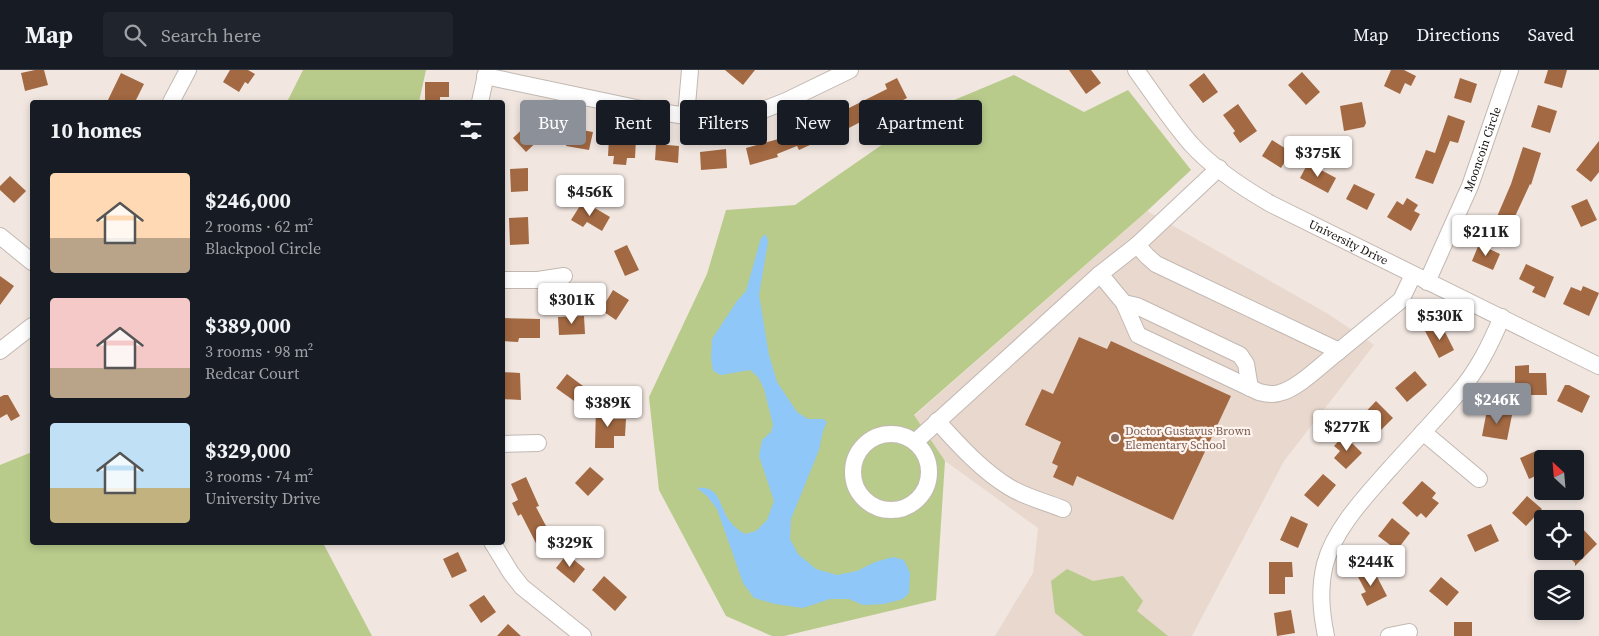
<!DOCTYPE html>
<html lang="en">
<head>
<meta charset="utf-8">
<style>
	:root { --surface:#171b24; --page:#20242c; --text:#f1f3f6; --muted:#9ea1a6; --line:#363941; --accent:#8c9099 }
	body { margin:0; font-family:"Source Serif 4",serif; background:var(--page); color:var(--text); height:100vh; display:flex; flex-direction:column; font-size:19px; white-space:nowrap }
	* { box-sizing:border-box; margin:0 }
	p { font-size:16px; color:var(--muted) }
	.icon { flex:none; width:28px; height:28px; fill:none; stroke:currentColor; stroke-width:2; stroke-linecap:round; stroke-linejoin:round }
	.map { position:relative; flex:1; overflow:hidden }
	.sheet { position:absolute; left:30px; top:30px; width:475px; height:445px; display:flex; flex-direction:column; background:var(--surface); border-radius:5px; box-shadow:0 2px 8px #0003 }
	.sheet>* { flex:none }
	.top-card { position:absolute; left:520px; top:30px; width:475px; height:45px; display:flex; gap:10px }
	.needle { width:32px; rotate:334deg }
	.fabs { position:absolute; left:1534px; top:380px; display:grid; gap:10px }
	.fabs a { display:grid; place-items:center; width:50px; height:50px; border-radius:5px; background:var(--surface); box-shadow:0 2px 8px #0003; font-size:25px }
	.price { position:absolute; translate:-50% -42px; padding:0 11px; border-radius:5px; background:#fff; color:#222; font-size:16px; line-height:32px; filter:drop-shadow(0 1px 2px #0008) }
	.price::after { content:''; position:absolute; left:50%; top:30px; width:15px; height:11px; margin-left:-8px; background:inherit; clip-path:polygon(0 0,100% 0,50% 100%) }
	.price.selected { background:var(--accent); color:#fff }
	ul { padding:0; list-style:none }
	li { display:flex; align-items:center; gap:15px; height:125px; padding:0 20px }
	li span { display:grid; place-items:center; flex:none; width:140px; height:100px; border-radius:5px; color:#555 }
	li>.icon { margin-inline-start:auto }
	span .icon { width:60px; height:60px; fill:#fffc; stroke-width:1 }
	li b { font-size:21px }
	h2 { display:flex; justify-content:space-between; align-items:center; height:60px; padding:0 20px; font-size:21px }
	.pill { padding:0 18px; border-radius:5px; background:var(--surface); box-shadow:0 2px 8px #0003; font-size:18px; line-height:45px }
	.pill.selected { background:var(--accent); color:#fff }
	header { display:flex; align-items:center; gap:30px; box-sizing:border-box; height:70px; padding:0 25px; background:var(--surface); border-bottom:1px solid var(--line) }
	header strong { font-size:24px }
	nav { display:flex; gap:28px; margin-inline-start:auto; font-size:18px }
	.search { width:350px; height:45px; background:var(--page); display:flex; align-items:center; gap:12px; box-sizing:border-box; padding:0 18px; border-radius:5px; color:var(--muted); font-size:19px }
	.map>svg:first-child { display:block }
	.built { fill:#e9d8cd }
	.green { fill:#b8cb8b }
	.water { fill:#8ec7f8 }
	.building { fill:#a26942 }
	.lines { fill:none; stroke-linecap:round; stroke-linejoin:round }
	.minor-casing { stroke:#c2b8b2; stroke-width:18 }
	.minor { stroke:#fff; stroke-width:16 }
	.education-dot { fill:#8d6e63; stroke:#fef3ed; stroke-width:2 }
	.labels { text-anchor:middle; stroke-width:4.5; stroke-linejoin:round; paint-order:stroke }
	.street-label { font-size:12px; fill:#181412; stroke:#fef3ed }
	.education-label { font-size:12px; fill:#785e54; stroke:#fef3ed; text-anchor:start }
</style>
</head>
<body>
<header>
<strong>Map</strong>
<div class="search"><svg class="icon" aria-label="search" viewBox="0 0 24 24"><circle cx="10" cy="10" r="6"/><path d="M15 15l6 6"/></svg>Search here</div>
<nav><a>Map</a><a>Directions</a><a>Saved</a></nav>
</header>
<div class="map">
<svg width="1599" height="566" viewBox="0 0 1599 566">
	<rect width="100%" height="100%" fill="#f1e6e0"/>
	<!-- built -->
	<path class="built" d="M1147,141l183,104 44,30 -90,116 -92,175h-197l38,-63 5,-45 -93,-67 -31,-45z"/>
	<!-- green -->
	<path class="green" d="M303,0h123l-7,32h-132z
		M1014,5l70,37 44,-22 63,80 -44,41 -233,204 31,46 -9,139 -152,36h-12l-46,-20 -67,-126 -10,-93 58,-123 19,-64 69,-5 140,-97z
		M32,382v90l291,1 49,93h-372v-171z
		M1067,499l26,12 30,-5 20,25 -6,10 31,25h-84l-29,-23 -4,-32z"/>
	<!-- water -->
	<path class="water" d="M766,164l2,8 -9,53 10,60 8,27 20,30 11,7h15l4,3 -4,9 -4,19 -28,69 -1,20 8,15 18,15 21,6 20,-4 18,-9 18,-5 11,3 6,13 -1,20 -6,6 -19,5 -21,1 -14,-6h-19l-27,9 -28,-4 -21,-6 -11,-15 -26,-74 -10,-13 -10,-8c22,-3 22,16 30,29 4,7 11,13 18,17l11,-3 11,-11 7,-19 -15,-45 3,-16 9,-8 2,-7 -9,-36 -6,-12 -8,-7 -29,5 -8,-4 -2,-12 1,-20 25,-38 9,-10 15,-53z"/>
	<!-- building -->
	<path class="building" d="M35,0h9l4,15 -23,6 -4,-18z
		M230,0h18l7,4 -7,10 -3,-2 -6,10 -16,-10z
		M725,0h30l-12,15z
		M1069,0h22l10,13 -15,11z
		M1391,0h13l12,6 -5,10 -6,-3 -5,11 -16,-8z
		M1548,0h19l-5,18 -18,-5z
		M1302,2l18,20 -14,13 -18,-20z
		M121,3l23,11 -9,18h-28z
		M1204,3l14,19 -15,11 -14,-18z
		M897,8l10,20 -62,32 -8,-16 50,-25 -2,-5z
		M1460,8l17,6 -6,19 -17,-5z
		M425,12h24v15h-9v5h-15z
		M1362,32l4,21 -2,4 -20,4 -4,-25z
		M1238,34l19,27 -17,12 -7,-10 2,-2 -12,-16z
		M1538,35l19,6 -7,22 -19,-6z
		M1448,45l17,6 -7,22 -8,-2 -17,43 -18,-6 11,-28 9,3z
		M532,50l13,14 -19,18 -13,-14z
		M815,53l8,16 -24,11 -2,-4 -20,8 1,3 -28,8 -4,-17 36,-10z
		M570,58l23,4 -4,18 -23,-4z
		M609,67l27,2 -1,19h-8l-1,7 -13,-1 1,-8h-6z
		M1272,70l19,12 -10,16 -19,-12z
		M1599,71v31l-8,10 -15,-12z
		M656,74l23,2 -1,17 -23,-3z
		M1523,77l18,6 -10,32 -1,-1 -19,41 -15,-6 15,-35z
		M726,79l1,19 -26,2 -1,-18z
		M1308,93l28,15 -8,15 -28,-15z
		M528,98v23l-17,1 -1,-23z
		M10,106l16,15 -12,12 -14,-13v-4z
		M1354,114l21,10 -8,16 -21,-11z
		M1407,128l11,7 -4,6 6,3 -9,17 -24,-14 10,-16 6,4z
		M1587,129l10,21 -16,7 -10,-21z
		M583,131l27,16 -8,14 -15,-9 -4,5 -12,-7z
		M528,147l1,27 -19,1 -1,-27z
		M1479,174l21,10 -7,16 -21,-9z
		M627,175l12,25 -14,6 -11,-25z
		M1526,194l28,13 -9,21 -13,-6 3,-5 -16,-8z
		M0,206l14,10 -14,19z
		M1583,216l16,7 -10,23 -26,-12 8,-17 10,4z
		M613,220l16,10 -13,20 -15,-10z
		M584,246l1,18 -26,1 -1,-18z
		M502,248l38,1v19h-21l-1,4 -16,-1z
		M1441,254l13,26 -15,8 -14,-27z
		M1079,267l28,12 4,-8 120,55 -58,124 -96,-44 -4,10 -20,-9 5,-11 -6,-3 9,-21 -36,-17 17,-36 11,5z
		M1529,295v8h17l1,22h-21v-7h-11v-22z
		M1415,301l12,14 -20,17 -12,-14z
		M502,302l18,1 1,27 -19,-1z
		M567,304l20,15 -10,14 -21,-15z
		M1565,315h4l21,11 -8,17 -25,-12z
		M4,325h4l12,21 -9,5 -4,-7 -7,4v-21z
		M1376,331l17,17 -16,16 -10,-9 -5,5 -7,-7z
		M596,336l13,1v12h17l-1,17h-11v12h-19z
		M1487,340l25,5 -5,25 -25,-4z
		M1344,365l18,18 -16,16 -12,-11 6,-7 -6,-5z
		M1536,381l6,15v7l-13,6 -9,-21z
		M590,397l14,12 -16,17 -13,-13z
		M1323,404l13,11 -18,22 -14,-12z
		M526,407l13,29 -3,1 19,36 -15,8 -19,-37 -3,2 -6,-13 6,-3 -7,-16z
		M1422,411l14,12 -4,5 7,5 -13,15 -5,-5 -4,4 -15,-14z
		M1527,426l15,13 -16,17 -14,-13z
		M1291,446l17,8 -10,24 -18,-8z
		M1392,448l18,15 -13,17 -19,-14z
		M1491,454l8,17 -24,11 -8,-17z
		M1581,457l16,17 -22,22v-3l-12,-12h12v-18z
		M458,482l9,19 -15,7 -9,-19z
		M567,484l18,15 -11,14 -18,-15z
		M1269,492h23l1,15h-8v17h-16z
		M1372,497l15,29 -20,10 -6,-12 5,-2 -9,-17z
		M604,506l23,21 -12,14 -23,-21z
		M1441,507l18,15 -12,14 -18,-15z
		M484,525l12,17 -15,11 -12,-18z
		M1291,540l4,23 -18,3 -3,-23z
		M1454,552h18v14h-18z
		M508,554l13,12h-24z"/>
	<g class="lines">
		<defs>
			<g id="minor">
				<path d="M690,0l-4,46 19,2 43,-2 38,-15 64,-31"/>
				<path id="s1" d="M1136,0c18,25 35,51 55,74 23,25 52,44 80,60l328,162"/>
				<path d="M485,6l156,33 45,7"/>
				<path d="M171,32l17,-32"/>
				<path d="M480,32l7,-32"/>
				<path d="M0,166l32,26"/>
				<path d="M1137,175l10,11 9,8 183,87 62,-51 12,-25"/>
				<path d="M1100,204l24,29 14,32 121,57c7,2 14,3 20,1 19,-4 44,-30 60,-42"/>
				<path d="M502,210h36l26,-4"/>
				<path id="s2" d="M1427,212l43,-96 40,-116"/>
				<path d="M1124,233l13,3 103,49 6,9 4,24"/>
				<path d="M0,281l32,-25"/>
				<path d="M937,351c22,24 44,49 72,66 16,10 37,15 54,22"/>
				<path d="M1423,362l56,47"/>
				<circle cx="891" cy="402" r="38"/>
				<path d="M915,372l185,-168 37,-29 82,-77"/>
				<path d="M502,374l36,-1"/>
				<path d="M492,472l19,31 11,14 61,49"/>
				<path d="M1326,566c-5,-25 -7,-47 -1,-72 9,-34 39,-66 61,-91 24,-27 49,-53 72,-80 20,-23 32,-48 44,-76"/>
				<path d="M1389,566l20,-4"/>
			</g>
		</defs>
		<!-- minor casing -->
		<use href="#minor" class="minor-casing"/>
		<!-- minor -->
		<use href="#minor" class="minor"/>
	</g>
	<!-- markers -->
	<circle class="education-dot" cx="1115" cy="368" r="5"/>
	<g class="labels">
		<!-- street labels -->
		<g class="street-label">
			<text dy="4" stroke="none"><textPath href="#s2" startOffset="144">Mooncoin Circle</textPath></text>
			<text dy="4" stroke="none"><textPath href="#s1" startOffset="279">University Drive</textPath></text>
		</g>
		<!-- education labels -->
		<g class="education-label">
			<text x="1125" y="365">Doctor Gustavus Brown<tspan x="1125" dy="14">Elementary School</tspan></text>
		</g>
	</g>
</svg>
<div class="fabs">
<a><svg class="needle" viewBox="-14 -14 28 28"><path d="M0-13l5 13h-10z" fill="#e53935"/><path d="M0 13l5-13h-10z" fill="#9ea1a6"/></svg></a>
<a><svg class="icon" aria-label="locate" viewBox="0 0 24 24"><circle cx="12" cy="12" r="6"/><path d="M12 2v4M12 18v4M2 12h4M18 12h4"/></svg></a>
<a><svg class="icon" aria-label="layers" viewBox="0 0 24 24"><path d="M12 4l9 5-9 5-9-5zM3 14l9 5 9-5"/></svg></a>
</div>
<b class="price" style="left:1318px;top:108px">$375K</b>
<b class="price" style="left:590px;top:147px">$456K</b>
<b class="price" style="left:1486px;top:187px">$211K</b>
<b class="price" style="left:572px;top:255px">$301K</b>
<b class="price" style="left:1440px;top:271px">$530K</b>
<b class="price selected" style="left:1497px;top:355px">$246K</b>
<b class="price" style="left:608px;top:358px">$389K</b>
<b class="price" style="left:1347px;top:382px">$277K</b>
<b class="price" style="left:570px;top:498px">$329K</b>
<b class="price" style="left:1371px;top:517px">$244K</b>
<div class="top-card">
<a class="pill selected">Buy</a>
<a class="pill">Rent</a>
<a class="pill">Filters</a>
<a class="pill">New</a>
<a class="pill">Apartment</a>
</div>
<section class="sheet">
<h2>10 homes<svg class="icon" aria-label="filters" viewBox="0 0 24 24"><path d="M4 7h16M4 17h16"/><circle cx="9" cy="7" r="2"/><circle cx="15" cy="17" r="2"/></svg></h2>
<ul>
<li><span style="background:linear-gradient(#ffd9b3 65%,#b9a48a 0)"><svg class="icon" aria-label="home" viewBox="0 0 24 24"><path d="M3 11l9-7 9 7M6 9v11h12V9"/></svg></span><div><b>$246,000</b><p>2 rooms · 62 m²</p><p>Blackpool Circle</p></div></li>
<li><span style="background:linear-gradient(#f6c9c9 70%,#b9a48a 0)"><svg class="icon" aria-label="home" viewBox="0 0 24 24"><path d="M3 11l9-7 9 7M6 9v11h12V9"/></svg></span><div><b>$389,000</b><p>3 rooms · 98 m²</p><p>Redcar Court</p></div></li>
<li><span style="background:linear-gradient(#bfe0f5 65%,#c2b280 0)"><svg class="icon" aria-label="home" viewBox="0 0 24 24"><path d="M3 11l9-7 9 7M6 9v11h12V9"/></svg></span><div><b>$329,000</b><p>3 rooms · 74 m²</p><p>University Drive</p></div></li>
</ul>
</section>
</div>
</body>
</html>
